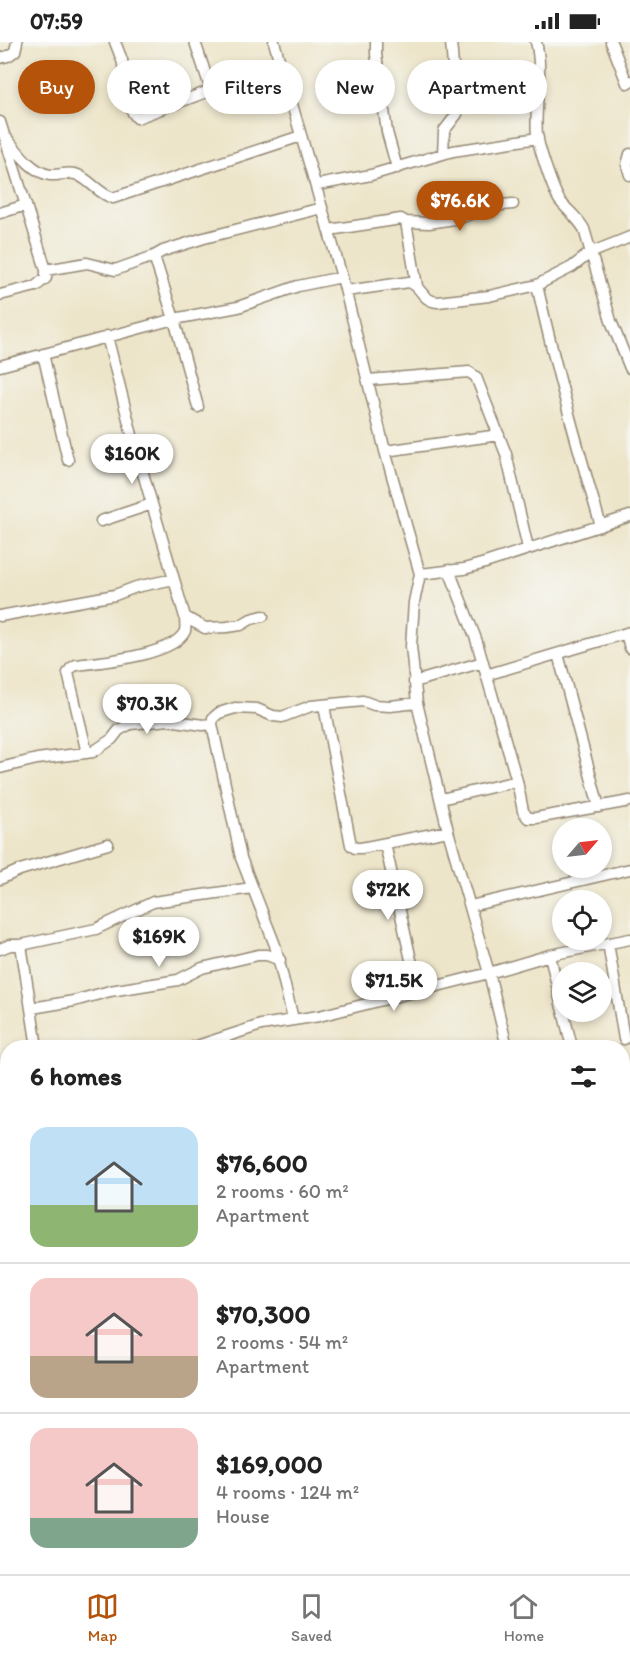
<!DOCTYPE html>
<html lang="en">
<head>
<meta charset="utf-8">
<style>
	:root { --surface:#fff; --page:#f2f2f2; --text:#222; --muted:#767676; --line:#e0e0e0; --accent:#b45309 }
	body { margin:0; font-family:Itim,sans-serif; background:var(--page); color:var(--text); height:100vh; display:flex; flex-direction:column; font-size:22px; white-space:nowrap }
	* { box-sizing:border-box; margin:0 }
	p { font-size:20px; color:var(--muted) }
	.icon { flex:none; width:33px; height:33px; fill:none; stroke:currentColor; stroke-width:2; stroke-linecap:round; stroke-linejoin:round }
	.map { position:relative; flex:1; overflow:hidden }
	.side { position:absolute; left:0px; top:998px; width:630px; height:536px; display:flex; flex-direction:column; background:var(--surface); border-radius:24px 24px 0 0; box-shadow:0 3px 9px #0003 }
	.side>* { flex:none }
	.hud { position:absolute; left:18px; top:18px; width:594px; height:54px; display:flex; gap:12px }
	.needle { width:39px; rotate:62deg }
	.tools { position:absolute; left:552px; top:776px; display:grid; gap:12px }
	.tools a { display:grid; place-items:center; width:60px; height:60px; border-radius:50%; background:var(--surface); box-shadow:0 3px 9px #0003; font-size:30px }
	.price { position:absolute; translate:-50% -51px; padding:0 14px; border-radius:21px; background:#fff; color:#222; font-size:20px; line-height:39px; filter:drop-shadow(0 2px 3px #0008) }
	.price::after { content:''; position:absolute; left:50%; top:36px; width:18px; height:14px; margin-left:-9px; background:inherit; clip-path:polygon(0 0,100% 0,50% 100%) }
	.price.on { background:var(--accent); color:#fff }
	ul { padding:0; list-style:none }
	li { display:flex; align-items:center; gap:18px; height:150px; padding:0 30px }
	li+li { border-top:2px solid var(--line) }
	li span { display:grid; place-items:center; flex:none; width:168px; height:120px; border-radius:18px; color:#555 }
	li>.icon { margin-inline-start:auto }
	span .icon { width:72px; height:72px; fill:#fffc; stroke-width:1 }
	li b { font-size:26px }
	h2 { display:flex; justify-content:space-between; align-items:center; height:72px; padding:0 30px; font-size:26px }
	.pill { padding:0 21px; border-radius:27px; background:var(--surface); box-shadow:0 3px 9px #0003; font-size:21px; line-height:54px }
	.pill.on { background:var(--accent); color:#fff }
	.status { display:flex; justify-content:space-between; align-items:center; height:42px; padding:0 30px; background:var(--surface); direction:ltr }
	.status svg { height:16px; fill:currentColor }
	.tabs { display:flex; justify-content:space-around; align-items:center; height:84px; border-top:2px solid var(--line); background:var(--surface); font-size:16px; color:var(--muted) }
	.tabs a { display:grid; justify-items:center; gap:3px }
	.tabs .on { color:var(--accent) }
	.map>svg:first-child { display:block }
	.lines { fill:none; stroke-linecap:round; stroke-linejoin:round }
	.stream { stroke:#48aec7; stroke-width:2 }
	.minor-casing { stroke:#948874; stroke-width:13 }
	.minor { stroke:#fff; stroke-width:10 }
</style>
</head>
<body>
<div class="status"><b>07:59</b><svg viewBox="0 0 49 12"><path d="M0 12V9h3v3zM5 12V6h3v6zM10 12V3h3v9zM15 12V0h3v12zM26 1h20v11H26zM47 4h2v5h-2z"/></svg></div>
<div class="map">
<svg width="630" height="1532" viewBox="0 0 630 1532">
	<rect width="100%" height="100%" fill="#f6f6f2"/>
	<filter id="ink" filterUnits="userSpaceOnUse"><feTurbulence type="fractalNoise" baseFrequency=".0167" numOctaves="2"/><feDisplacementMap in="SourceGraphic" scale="12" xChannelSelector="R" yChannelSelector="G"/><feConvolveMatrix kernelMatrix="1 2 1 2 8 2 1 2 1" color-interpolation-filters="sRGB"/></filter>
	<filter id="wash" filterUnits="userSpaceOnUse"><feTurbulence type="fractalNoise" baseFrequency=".008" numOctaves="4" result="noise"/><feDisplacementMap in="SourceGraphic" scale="24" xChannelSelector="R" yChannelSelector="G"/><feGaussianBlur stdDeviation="1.35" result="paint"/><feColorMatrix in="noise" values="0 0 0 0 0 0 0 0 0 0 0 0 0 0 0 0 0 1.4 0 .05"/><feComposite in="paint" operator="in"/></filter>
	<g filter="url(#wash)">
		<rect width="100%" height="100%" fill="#ede5c9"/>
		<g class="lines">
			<!-- stream -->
			<path class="stream" d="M622,1171l8,-5
				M283,1532l10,-6
				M444,1532l4,-6"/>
		</g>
	</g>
	<g filter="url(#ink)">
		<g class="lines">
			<defs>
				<path id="minor" d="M115,0l7,18 11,53 4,5 144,-54
					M195,0l16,48
					M274,0l68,235 43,174 35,123 -6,28 -3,44 6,57 31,128 41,142 18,74
					M376,0v12l11,78 10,36
					M536,0c8,31 -2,61 1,93 2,13 16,56 23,66 8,10 18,17 24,28l27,92 19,47
					M611,0l16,41 3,-2
					M0,16l8,-2 7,-5 2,-9
					M0,80l46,148v8l-10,8 -36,9
					M4,93c12,14 27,37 46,40 9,1 19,-4 28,0 13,6 21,19 35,23l188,-62
					M443,112l1,-23 13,-17 -6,-72
					M630,112l-3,11 3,10
					M317,143l54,-10 82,-24 85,-13
					M0,171l26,-8
					M406,180l23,1 31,-5 31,-12 22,-2
					M329,188l72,-11 5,3 11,64
					M46,228l41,-7 28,7 39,-14
					M537,243c18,81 40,161 64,241
					M346,249l63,-9c14,5 11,18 29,20l51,-6 48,-11 35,-18 18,-14 40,-16
					M43,312l25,106
					M0,324l174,-47 64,-12 60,-21 44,-9
					M368,338l101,-8 7,5 30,77 22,94
					M198,365l-24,-88 -20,-63 9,-5 41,-13 118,-30
					M385,409l114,-16
					M101,479l51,-17
					M449,528l27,69 41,142 6,30 5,7h8l94,-17
					M420,532l44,-5 21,-6 145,-47
					M0,574l115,-21 21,-8 38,-8
					M185,575l20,11 22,-1 14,-2 10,-6 12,-3
					M626,591l4,15
					M558,612l41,153
					M486,633l144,-43
					M414,640l69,-20
					M324,664l27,139 4,3h6l87,-17
					M87,711l-19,-80 3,-5 5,-3c23,-3 98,-9 109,-34 1,-4 0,-9 0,-14l-52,-178 -26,-103
					M0,726l37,-9 56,-7 19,-13 7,-9 11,-6 38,-4 35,5 9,-1
					M441,757l76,-18
					M385,802l33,147
					M0,837l20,-9 88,-26
					M470,864l160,-37
					M608,901l16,96
					M21,903l16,102
					M0,907l10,-4h11l75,-16 57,-27 99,-14
					M550,913l12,53
					M32,966l42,-7 36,-10 68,-11 24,-12 56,-13h9l13,5
					M563,969l9,36
					M293,977l-18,-74 -34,-87 -29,-134 1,-6 6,-5 16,-5 22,1 16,7 9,1 29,-11 52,-5 11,4 16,1 27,-3
					M194,1005l67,-22 58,-9 170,-43 61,-18 80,-16
					M0,1027l8,25
					M0,1064l8,-3
					M0,1279l8,-1
					M513,1526l2,6
					M570,1526l2,6
					M523,1532l19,-6"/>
			</defs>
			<!-- minor casing -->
			<use href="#minor" class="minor-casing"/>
			<!-- minor -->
			<use href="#minor" class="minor"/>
		</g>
	</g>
</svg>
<div class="tools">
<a><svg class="needle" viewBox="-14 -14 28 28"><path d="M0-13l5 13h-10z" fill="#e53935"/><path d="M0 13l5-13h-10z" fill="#767676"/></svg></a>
<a><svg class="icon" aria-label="locate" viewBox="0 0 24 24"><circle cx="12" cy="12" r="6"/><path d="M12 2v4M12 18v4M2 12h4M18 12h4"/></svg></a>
<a><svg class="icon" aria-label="layers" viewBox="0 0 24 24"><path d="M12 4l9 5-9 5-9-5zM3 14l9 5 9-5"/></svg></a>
</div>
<b class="price on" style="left:460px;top:190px">$76.6K</b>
<b class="price" style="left:132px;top:443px">$160K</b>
<b class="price" style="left:147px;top:693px">$70.3K</b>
<b class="price" style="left:388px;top:879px">$72K</b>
<b class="price" style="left:159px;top:926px">$169K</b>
<b class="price" style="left:394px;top:970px">$71.5K</b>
<div class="hud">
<a class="pill on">Buy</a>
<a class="pill">Rent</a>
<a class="pill">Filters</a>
<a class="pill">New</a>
<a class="pill">Apartment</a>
</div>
<section class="side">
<h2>6 homes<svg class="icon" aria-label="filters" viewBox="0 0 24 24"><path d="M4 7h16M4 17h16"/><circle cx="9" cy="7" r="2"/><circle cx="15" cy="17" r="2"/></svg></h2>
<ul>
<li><span style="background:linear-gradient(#bfe0f5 65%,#8fb573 0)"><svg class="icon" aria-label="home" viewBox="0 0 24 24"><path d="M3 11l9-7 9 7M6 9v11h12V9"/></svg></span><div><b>$76,600</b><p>2 rooms · 60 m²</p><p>Apartment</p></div></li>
<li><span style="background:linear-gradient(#f6c9c9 65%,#b9a48a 0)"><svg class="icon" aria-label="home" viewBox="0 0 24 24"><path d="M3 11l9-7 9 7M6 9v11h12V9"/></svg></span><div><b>$70,300</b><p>2 rooms · 54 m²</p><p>Apartment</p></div></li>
<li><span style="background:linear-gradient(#f6c9c9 75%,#7fa58c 0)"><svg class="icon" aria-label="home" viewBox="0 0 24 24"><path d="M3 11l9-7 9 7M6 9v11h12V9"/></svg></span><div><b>$169,000</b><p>4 rooms · 124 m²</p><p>House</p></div></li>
</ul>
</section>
</div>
<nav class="tabs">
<a class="on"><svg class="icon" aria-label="map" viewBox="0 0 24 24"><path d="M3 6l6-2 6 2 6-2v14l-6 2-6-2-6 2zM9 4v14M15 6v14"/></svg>Map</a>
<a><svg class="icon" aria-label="saved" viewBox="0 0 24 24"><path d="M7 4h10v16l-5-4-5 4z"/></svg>Saved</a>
<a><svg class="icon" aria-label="home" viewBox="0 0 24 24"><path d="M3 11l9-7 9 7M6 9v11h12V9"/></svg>Home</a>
</nav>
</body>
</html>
